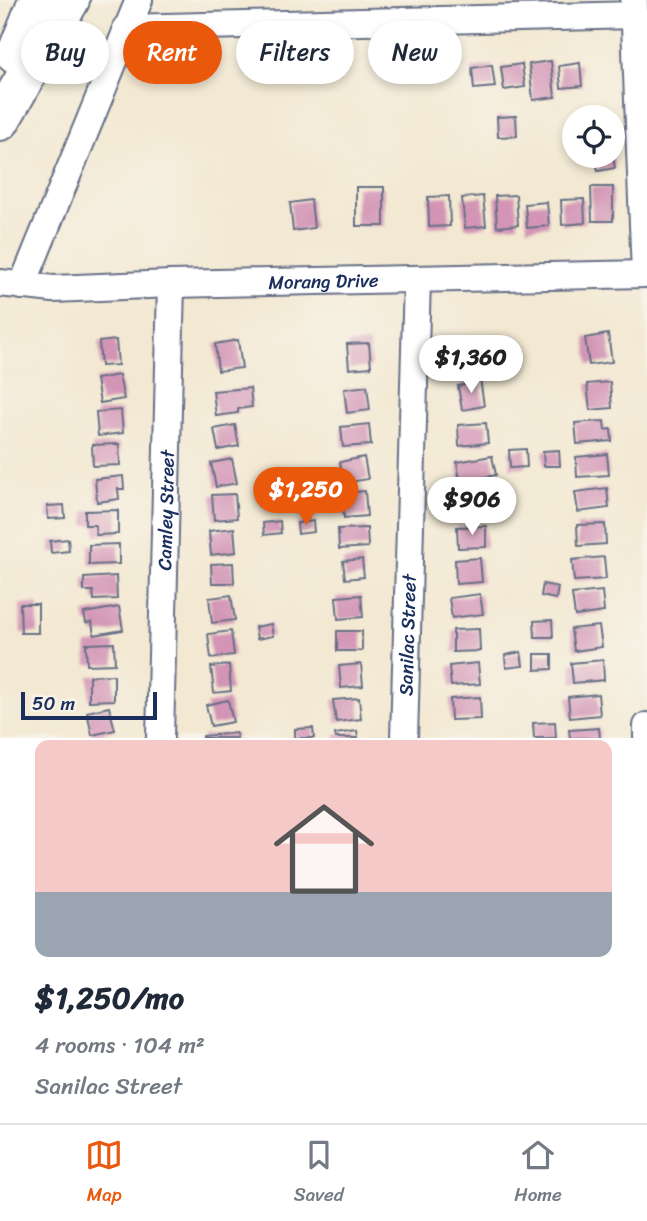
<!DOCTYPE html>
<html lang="en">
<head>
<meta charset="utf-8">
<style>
	:root { --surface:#fff; --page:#f6f6f7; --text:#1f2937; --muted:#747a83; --line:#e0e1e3; --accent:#ea580c }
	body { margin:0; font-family:Sriracha,sans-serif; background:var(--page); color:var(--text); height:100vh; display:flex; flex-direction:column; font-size:26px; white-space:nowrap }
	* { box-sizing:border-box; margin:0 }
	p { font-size:23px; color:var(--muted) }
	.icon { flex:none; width:38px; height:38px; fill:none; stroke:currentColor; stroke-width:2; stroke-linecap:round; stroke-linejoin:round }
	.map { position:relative; height:738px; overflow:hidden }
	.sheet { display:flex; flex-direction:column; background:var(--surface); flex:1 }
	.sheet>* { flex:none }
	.banner { position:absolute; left:21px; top:21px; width:606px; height:63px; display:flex; gap:14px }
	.controls { position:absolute; left:562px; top:105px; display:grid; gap:14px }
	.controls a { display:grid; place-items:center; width:63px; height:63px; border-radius:50%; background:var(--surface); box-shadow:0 4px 10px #0003; font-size:35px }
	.scale { position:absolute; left:21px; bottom:18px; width:136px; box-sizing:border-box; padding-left:7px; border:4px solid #1b2f5e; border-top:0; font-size:19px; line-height:24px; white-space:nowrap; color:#1b2f5e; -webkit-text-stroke:5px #f7f3e8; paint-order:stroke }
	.price { position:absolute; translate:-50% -60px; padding:0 16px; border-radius:24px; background:#fff; color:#222; font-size:23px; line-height:46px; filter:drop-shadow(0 2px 4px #0008) }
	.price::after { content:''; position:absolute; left:50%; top:42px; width:21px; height:16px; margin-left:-10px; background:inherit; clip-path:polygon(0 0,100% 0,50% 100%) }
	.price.selected { background:var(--accent); color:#fff }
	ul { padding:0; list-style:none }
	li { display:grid; align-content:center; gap:14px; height:371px; padding:0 35px }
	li+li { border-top:2px solid var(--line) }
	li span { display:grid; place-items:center; height:217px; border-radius:14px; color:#555 }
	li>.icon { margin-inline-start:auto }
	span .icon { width:126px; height:126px; fill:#fffc; stroke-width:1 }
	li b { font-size:30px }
	.chip { padding:0 24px; border-radius:32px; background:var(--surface); box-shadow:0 4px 10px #0003; font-size:24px; line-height:63px }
	.chip.selected { background:var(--accent); color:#fff }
	.tabs { display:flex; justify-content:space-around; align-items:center; height:98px; border-top:2px solid var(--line); background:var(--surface); font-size:19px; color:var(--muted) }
	.tabs a { display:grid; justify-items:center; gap:4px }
	.tabs .selected { color:var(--accent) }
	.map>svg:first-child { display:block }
	.building { fill:#d394b6 }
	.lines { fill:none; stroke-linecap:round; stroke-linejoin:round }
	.minor-casing { stroke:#677086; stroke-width:30 }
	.highway-casing { stroke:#677086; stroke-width:42 }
	.minor { stroke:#fff; stroke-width:26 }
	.highway { stroke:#fff; stroke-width:38 }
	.labels { text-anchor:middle; stroke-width:7; stroke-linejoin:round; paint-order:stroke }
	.street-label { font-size:19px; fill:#1b2f5e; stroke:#f7f3e8 }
</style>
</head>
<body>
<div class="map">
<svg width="647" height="738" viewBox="0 0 647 738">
	<rect width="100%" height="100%" fill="#f7f3e8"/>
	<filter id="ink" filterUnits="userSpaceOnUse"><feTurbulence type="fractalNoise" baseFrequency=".0143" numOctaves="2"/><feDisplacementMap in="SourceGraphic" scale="14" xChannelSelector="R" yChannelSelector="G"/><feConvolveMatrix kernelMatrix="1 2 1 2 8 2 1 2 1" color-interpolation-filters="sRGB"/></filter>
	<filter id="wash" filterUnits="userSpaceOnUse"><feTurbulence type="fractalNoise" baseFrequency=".00686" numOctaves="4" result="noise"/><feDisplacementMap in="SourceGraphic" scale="28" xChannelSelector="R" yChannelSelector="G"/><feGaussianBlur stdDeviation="1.57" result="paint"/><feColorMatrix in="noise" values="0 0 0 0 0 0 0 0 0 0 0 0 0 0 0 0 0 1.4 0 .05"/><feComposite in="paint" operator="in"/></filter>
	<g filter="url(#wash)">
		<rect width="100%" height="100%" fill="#f3e8d1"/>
		<g id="blocks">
			<!-- building -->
			<path class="building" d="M551,61l4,36 -22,3 -4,-36z
				M580,63l2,23 -21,2 -2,-22z
				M522,64l3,23 -21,3 -3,-23z
				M492,65l3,22 -21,2 -2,-21z
				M516,116l1,20 -19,1 -1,-20z
				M595,156h18l2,12 -17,3z
				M356,187h28v39h-28z
				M591,187h22v34h-21z
				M516,195l2,30 -21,2 -2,-31z
				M449,196l1,30 -21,1 -1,-30z
				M483,196l3,30 -21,2 -3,-30z
				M584,199l1,24 -23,2 -1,-25z
				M311,200l3,28 -21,3 -3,-28z
				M547,202l2,24 -22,2 -2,-24z
				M608,334l4,28 -23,3 -4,-27z
				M116,340l2,25 -17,1 -2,-24z
				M238,340l4,28 -24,3 -3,-27z
				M462,341h20v25l-21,-1z
				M369,343l2,24 -22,2 -2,-25z
				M119,375l5,24 -24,4 -4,-24z
				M480,378l4,28 -22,4 -4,-24 11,-2v-4z
				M610,382l2,26 -22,2 -3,-26z
				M367,386l3,24 -23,3 -3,-24z
				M250,388l2,19 -14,2v4l-22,3 -3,-25z
				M121,410l2,23 -25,3 -2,-24z
				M604,421l1,9 6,-1 1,12 -35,3 -2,-21z
				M486,423l2,20 -29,3 -1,-21z
				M369,424l2,21 -28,2 -2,-20z
				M235,425l4,21 -21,4 -4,-21z
				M119,444l1,21 -27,1 -1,-21z
				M526,449l1,18 -17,1 -1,-18z
				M559,450l1,16h-16l-1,-15z
				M607,454l2,21 -32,2 -1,-20z
				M492,456l4,19 -36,7 -3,-20z
				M364,457l4,22 -25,4 -3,-21z
				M232,459l5,24 -21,4 -5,-24z
				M123,476l1,13h-6l1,10 -22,3 -2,-23z
				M607,488l2,20 -31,4 -3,-20z
				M365,491l2,25 -23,2 -1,-25z
				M483,492l2,22 -27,2 -2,-22z
				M235,494l2,24 -23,2 -2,-25z
				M64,505l1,13 -17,1 -1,-13z
				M118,510v24l-22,1 -1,-10h-10v-14z
				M280,521l1,12 -17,2 -1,-12z
				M313,521l1,11 -16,2 -1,-11z
				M605,524l1,20 -28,2 -1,-21z
				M486,526v21l-28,1 -1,-21z
				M234,528l2,24 -25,3 -2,-24z
				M367,528l1,19 -29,2 -1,-20z
				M68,539l1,12 -18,2 -1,-12z
				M119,544v20l-30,1v-20z
				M604,557l2,22 -32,2 -2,-21z
				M480,558l2,24 -26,2 -1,-24z
				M362,559l2,18 -19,2 -2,-18z
				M233,563l1,20h-22l-1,-19z
				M116,576l1,23 -23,1 -1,-9h-9v-13z
				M543,584l15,3 -2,12 -15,-3z
				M602,591l2,21 -29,4 -3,-22z
				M480,594l3,20 -31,4 -3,-20z
				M231,595l4,25 -23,3 -3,-25z
				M361,595l2,22 -25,2 -2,-22z
				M20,604h18v29h-17z
				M119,607l4,23 -29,5 -2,-13 -6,1 -2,-10z
				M552,620l1,17h-18l-1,-16z
				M271,624l2,12 -16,3 -2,-12z
				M599,626l3,21 -28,4 -3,-22z
				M479,629l1,22 -27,1v-22z
				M231,631l3,24 -23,3 -3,-24z
				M337,631h25v20h-25z
				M114,643l1,21 -28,1 -1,-21z
				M521,652l2,14 -17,2 -1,-13z
				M535,654h17v15l-17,1z
				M603,660l1,20 -31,3 -2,-20z
				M478,663l2,21 -29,2 -2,-20z
				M361,664l2,22 -22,2 -2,-22z
				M229,665l2,26 -17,2 -3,-26z
				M114,675v25l-25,1v-25z
				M598,694l2,21 -30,3 -2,-21z
				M480,697l1,22 -30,1 -1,-21z
				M359,698l2,21 -25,3 -3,-22z
				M228,700l5,22 -22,4 -5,-21z
				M109,707l6,23 -23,5 -5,-23z
				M555,722l1,16h-22l-1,-15z
				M313,728l1,10h-19v-9z
				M599,728l1,10h-30l-1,-8z
				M357,731l1,7h-22l-1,-4z
				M236,733l1,5h-34v-2z"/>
		</g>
	</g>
	<g filter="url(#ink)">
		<use href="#blocks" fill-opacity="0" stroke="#677086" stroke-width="2"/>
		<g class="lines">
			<defs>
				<g id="minor">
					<path d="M634,0l11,274"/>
					<path d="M126,28l509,-13"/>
					<path id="s1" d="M0,283l53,6 118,-5 476,-10"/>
					<path d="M22,286l117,-286"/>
					<path id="s2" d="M160,738l11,-454"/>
					<path id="s3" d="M404,738l13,-459"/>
					<path d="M647,738v-12"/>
				</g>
				<path id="highway" d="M16,55l22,-55
					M0,121l70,-121"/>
			</defs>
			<!-- minor casing -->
			<use href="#minor" class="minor-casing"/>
			<!-- highway casing -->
			<use href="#highway" class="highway-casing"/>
			<!-- minor -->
			<use href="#minor" class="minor"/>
			<!-- highway -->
			<use href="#highway" class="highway"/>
		</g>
	</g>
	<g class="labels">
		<!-- street labels -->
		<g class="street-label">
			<text dy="7" stroke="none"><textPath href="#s1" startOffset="324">Morang Drive</textPath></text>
			<text dy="7" stroke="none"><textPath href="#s2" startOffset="228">Camley Street</textPath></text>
			<text dy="7" stroke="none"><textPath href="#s3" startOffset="103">Sanilac Street</textPath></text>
		</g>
	</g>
</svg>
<div class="controls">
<a><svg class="icon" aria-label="locate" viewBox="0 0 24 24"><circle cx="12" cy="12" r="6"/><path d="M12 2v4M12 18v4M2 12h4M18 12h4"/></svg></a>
</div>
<div class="scale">50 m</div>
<b class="price" style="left:471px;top:395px">$1,360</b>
<b class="price selected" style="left:306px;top:527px">$1,250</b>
<b class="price" style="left:472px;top:537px">$906</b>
<div class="banner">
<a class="chip">Buy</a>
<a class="chip selected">Rent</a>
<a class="chip">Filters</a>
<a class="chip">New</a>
</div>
</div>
<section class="sheet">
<ul>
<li><span style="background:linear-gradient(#f6c9c9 70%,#9aa5b1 0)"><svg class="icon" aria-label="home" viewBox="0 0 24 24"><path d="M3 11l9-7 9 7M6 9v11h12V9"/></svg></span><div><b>$1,250/mo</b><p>4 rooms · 104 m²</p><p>Sanilac Street</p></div></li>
</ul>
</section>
<nav class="tabs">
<a class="selected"><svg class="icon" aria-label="map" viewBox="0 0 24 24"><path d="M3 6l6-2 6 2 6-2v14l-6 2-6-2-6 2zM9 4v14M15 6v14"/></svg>Map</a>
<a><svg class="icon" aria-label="saved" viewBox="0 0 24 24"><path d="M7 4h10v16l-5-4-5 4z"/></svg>Saved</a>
<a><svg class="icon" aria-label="home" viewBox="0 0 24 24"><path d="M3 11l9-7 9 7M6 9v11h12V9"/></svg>Home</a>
</nav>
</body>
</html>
